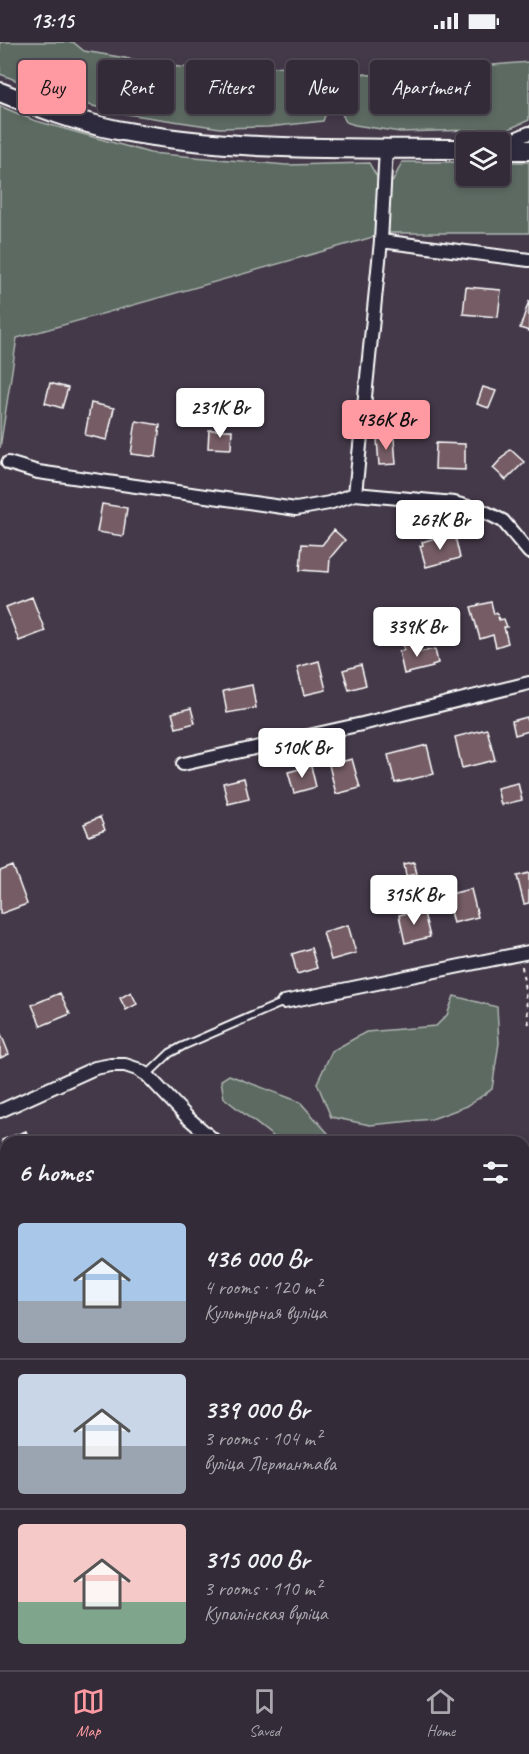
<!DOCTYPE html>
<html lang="en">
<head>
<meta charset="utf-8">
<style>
	:root { --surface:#332b37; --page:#3b333f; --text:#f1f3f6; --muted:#a9a7ad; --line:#4e4752; --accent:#ff9aa2 }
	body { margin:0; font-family:Caveat,sans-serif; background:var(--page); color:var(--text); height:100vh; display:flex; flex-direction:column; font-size:22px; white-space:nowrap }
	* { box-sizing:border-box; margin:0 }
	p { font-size:20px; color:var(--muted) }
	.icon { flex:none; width:33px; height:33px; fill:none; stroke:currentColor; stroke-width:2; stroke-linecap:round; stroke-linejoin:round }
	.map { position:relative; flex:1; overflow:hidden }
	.panel { position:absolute; left:0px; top:1094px; width:530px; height:536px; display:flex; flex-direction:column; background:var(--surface); border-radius:18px 18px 0 0; box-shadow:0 3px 9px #0003,0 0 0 2px var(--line) }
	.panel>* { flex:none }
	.guide { position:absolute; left:18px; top:18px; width:494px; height:54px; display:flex; gap:12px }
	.tools { position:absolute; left:456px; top:90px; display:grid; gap:12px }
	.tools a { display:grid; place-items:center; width:54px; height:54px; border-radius:6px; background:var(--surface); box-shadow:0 3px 9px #0003,0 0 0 2px var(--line); font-size:30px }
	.price { position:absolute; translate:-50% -51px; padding:0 14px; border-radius:6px; background:#fff; color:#222; font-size:20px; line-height:39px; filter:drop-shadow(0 2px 3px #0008) }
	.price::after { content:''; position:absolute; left:50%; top:36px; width:18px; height:14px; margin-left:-9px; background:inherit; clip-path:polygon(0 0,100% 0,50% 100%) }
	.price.selected { background:var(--accent); color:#111 }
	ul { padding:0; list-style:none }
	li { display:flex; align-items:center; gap:18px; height:150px; padding:0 18px }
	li+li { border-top:2px solid var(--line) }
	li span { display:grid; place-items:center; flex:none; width:168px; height:120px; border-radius:6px; color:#555 }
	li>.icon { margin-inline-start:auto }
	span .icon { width:72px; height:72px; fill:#fffc; stroke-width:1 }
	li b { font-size:26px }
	h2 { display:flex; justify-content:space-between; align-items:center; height:72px; padding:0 18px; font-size:26px }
	.chip { padding:0 21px; border-radius:6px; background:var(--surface); box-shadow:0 3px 9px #0003,0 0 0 2px var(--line); font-size:21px; line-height:54px }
	.chip.selected { background:var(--accent); color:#111 }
	.status { display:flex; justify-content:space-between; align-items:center; height:42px; padding:0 30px; background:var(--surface); direction:ltr }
	.status svg { height:16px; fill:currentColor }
	.dock { display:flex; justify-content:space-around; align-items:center; height:84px; border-top:2px solid var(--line); background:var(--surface); font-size:16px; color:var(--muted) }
	.dock a { display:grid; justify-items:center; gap:3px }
	.dock .selected { color:var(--accent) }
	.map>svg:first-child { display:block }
	.green { fill:#5c6b62; stroke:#aeb5b0; stroke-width:1.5 }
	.building { fill:#745c65; stroke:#fff; stroke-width:1.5 }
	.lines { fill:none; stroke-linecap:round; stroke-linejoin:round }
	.service-casing { stroke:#fff; stroke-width:10 }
	.minor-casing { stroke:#fff; stroke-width:16 }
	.secondary-casing { stroke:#fff; stroke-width:22 }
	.path { stroke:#fff; stroke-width:2; stroke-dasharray:4.5 4.5; stroke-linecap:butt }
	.service { stroke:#2f2a3d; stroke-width:6 }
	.minor { stroke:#2f2a3d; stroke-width:12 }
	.secondary { stroke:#2f2a3d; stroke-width:18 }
</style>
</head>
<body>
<div class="status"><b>13:15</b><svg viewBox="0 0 49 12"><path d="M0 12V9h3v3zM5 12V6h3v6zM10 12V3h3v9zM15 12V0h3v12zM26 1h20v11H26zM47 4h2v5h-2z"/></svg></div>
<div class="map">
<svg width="529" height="1628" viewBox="0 0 529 1628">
	<rect width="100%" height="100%" fill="#443949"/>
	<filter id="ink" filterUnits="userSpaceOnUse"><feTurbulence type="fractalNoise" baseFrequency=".0167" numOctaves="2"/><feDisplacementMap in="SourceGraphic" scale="12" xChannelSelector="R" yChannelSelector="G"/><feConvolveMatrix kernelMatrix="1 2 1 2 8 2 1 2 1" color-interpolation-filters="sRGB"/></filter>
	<g filter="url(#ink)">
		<!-- green -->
		<path class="green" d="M0,0h73l11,9 95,16 72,1 76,-4 42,11 160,-13v58l-20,9 -109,3 -45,-7 -9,-3 -6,-12 -14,3 -3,8 -55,6 -48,1 -100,-15 -62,-16 -58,-23z
			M0,64l33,14 117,33 136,12 83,-2 12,21 12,-3 9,-19h64v14h34v-14h29v71h-142l-370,105 -17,110z
			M454,954l43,11 2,36 -7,46 -25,17 -35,13 -62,6 -39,-8 -14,-34 15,-32 34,-19 70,-6 11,-11z
			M229,1033l71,27 35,39h-56l-55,-43 -3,-18z"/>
		<!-- building -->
		<path class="building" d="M466,245l35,3 -3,27 -35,-3z
			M529,259v30l-9,-3z
			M50,341l18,5 -6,20 -17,-5z
			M483,345l13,4 -7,17 -12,-4z
			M91,361l23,5 -7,32 -22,-5z
			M136,379l24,4 -4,32 -25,-3z
			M209,388h23l-1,19 -23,-1z
			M394,396l2,26 -17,1 -2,-26z
			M436,401l29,1v26l-30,-1z
			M510,407l14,13 -18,18 -13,-12z
			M102,462l25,4 -4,28 -26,-4z
			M334,488l11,10 -15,18 -1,14 -29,-2 2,-26 20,1z
			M455,494l5,22 -34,9 -6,-21 3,-1 -1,-3 13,-4 1,3z
			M32,555l13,34 -26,10 -13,-34z
			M491,560l3,12 3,-1 2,7 5,-1 3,8h-3l4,16 -12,4 -3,-12 -13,4 -9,-32z
			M417,599l2,11 16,-3 3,14 -6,2 1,2 -29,7 -5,-23 5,-1 -1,-6z
			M319,619l7,29 -22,5 -7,-28z
			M361,623l5,20 -17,5 -6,-20z
			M252,643l4,23 -29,5 -4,-22z
			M191,666l4,15 -19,5 -4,-15z
			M527,675l2,14 -14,4 -3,-14z
			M487,687l8,31 -33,8 -7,-31z
			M427,703l7,29 -39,9 -7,-28z
			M352,717l8,29 -24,6 -7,-29z
			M311,724l5,21 -22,6 -6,-21z
			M244,736l5,21 -21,5 -5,-21z
			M518,741l4,17 -21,5 -4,-17z
			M100,775l5,13 -16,6 -5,-12z
			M414,820l3,12 -11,2 -2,-12z
			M13,824l14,38 -27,10v-43z
			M529,831v30l-5,1 -7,-28z
			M471,847l7,28 -25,6 -7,-28z
			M423,867l7,28 -25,6 -6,-28z
			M348,883l8,28 -25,7 -8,-28z
			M311,906l6,20 -20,6 -5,-20z
			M131,950l6,12 -11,6 -6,-12z
			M60,951l10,21 -29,12 -9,-21z
			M1,992l8,20 -9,4v-23z
			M26,1089l4,11h-24v10l-4,-12z
			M192,1623h31v4l-31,-1z
			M266,1623h41v5h-42z
			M369,1623h23l5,2 -1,3h-28z"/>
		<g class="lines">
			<defs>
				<path id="service" d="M147,1033l23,-22 13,-7 101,-44
					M0,1326l6,4
					M524,1467l5,2"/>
				<path id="minor" d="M495,100l15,-1 19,-8
					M381,199l148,19
					M8,421l30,9 258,37 33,-6 26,-9 99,9 29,8 20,10 26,31
					M355,452l26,-253 5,-93
					M183,722l179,-40 167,-41
					M284,960l245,-50
					M0,1069l95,-43 16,-3h14l12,4 10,6 40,42 29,25
					M524,1208h5
					M0,1527l6,2
					M490,1623l7,5"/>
				<path id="secondary" d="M0,50c38,15 77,30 117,38 115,22 233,18 349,19
					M500,108h29"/>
			</defs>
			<!-- service casing -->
			<use href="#service" class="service-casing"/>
			<!-- minor casing -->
			<use href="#minor" class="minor-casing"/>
			<!-- secondary casing -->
			<use href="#secondary" class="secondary-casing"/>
			<!-- path -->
			<path class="path" d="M522,924l7,59"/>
			<!-- service -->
			<use href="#service" class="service"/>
			<!-- minor -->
			<use href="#minor" class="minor"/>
			<!-- secondary -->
			<use href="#secondary" class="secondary"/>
		</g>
	</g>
</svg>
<div class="tools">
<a><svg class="icon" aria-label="layers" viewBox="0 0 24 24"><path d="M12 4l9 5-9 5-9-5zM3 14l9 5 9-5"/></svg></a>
</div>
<b class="price" style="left:220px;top:397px">231K Br</b>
<b class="price selected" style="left:386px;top:409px">436K Br</b>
<b class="price" style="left:440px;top:509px">267K Br</b>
<b class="price" style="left:417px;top:616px">339K Br</b>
<b class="price" style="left:302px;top:737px">510K Br</b>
<b class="price" style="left:414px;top:884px">315K Br</b>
<div class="guide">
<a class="chip selected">Buy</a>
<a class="chip">Rent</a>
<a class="chip">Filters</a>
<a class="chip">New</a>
<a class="chip">Apartment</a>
</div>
<section class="panel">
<h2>6 homes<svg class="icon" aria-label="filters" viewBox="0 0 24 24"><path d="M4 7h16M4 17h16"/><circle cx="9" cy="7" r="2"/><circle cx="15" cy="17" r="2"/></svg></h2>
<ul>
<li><span style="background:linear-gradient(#a9c7e8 65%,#9aa5b1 0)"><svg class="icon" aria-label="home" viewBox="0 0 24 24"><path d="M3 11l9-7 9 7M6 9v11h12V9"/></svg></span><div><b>436 000 Br</b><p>4 rooms · 120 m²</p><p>Культурная вуліца</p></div></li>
<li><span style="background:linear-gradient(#c9d6e8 60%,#9aa5b1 0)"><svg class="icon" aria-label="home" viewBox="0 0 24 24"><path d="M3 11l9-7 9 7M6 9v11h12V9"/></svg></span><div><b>339 000 Br</b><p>3 rooms · 104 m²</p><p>вуліца Лермантава</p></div></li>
<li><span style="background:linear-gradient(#f6c9c9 65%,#7fa58c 0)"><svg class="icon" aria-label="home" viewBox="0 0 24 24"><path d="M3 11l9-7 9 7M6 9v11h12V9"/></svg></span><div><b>315 000 Br</b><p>3 rooms · 110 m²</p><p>Купалінская вуліца</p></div></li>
</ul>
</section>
</div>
<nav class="dock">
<a class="selected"><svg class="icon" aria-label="map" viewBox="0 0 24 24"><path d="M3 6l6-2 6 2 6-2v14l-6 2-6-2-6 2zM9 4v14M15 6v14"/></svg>Map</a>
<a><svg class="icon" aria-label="saved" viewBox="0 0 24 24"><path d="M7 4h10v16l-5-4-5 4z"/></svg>Saved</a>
<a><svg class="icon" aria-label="home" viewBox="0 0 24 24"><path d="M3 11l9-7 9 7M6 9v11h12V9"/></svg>Home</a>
</nav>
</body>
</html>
